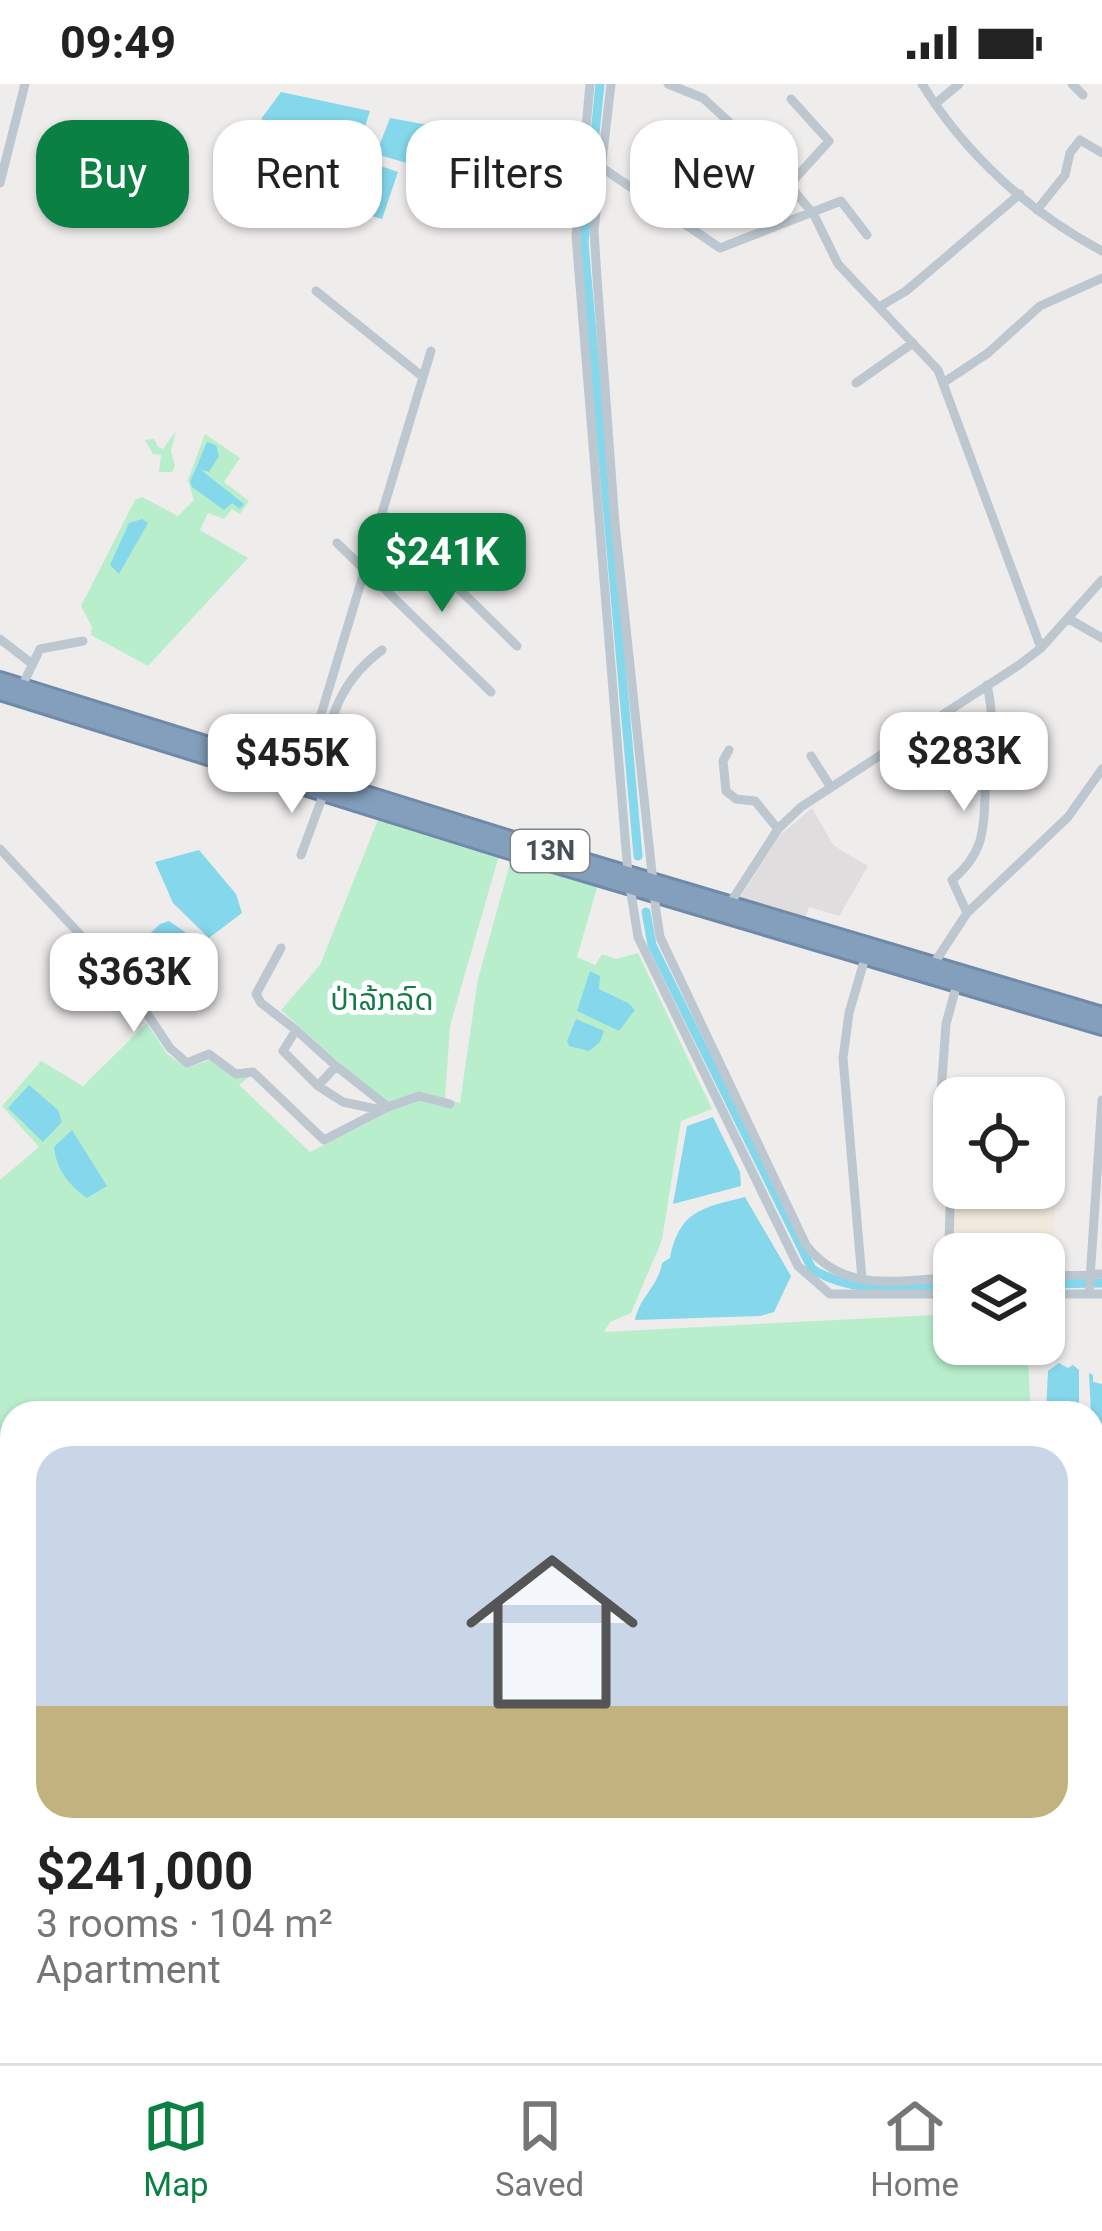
<!DOCTYPE html>
<html lang="en">
<head>
<meta charset="utf-8">
<style>
	:root { --surface:#fff; --page:#f2f2f2; --text:#222; --muted:#767676; --line:#e0e0e0; --accent:#0b8043 }
	body { margin:0; font-family:Roboto,"Noto Sans Lao",sans-serif; background:var(--page); color:var(--text); height:100vh; display:flex; flex-direction:column; font-size:45px; white-space:nowrap }
	* { box-sizing:border-box; margin:0 }
	p { font-size:39px; color:var(--muted) }
	.icon { flex:none; width:66px; height:66px; fill:none; stroke:currentColor; stroke-width:2; stroke-linecap:round; stroke-linejoin:round }
	.map { position:relative; flex:1; overflow:hidden }
	.side { position:absolute; left:0px; top:1317px; width:1104px; height:663px; display:flex; flex-direction:column; background:var(--surface); border-radius:36px 36px 0 0; box-shadow:0 3px 9px #0004 }
	.side>* { flex:none }
	.guide { position:absolute; left:36px; top:36px; width:1032px; height:108px; display:flex; gap:24px }
	.controls { position:absolute; left:933px; top:993px; display:grid; gap:24px }
	.controls a { display:grid; place-items:center; width:132px; height:132px; border-radius:24px; background:var(--surface); box-shadow:0 3px 9px #0004; font-size:60px }
	.price { position:absolute; translate:-50% -102px; padding:0 27px; border-radius:24px; background:#fff; color:#222; font-size:39px; line-height:78px; filter:drop-shadow(0 3px 6px #0008) }
	.price::after { content:''; position:absolute; left:50%; top:72px; width:36px; height:27px; margin-left:-18px; background:inherit; clip-path:polygon(0 0,100% 0,50% 100%) }
	.price.current { background:var(--accent); color:#fff }
	ul { padding:0; list-style:none }
	li { display:grid; align-content:center; gap:24px; height:636px; padding:0 36px }
	li+li { border-top:3px solid var(--line) }
	li span { display:grid; place-items:center; height:372px; border-radius:36px; color:#555 }
	li>.icon { margin-inline-start:auto }
	span .icon { width:216px; height:216px; fill:#fffc; stroke-width:1 }
	li b { font-size:51px }
	.chip { padding:0 42px; border-radius:36px; background:var(--surface); box-shadow:0 3px 9px #0004; font-size:42px; line-height:108px }
	.chip.current { background:var(--accent); color:#fff }
	.status { display:flex; justify-content:space-between; align-items:center; height:84px; padding:0 60px; background:var(--surface); direction:ltr }
	.status svg { height:33px; fill:currentColor }
	.tabs { display:flex; justify-content:space-around; align-items:center; height:168px; border-top:3px solid var(--line); background:var(--surface); font-size:33px; color:var(--muted) }
	.tabs a { display:grid; justify-items:center; gap:6px }
	.tabs .current { color:var(--accent) }
	.map>svg:first-child { display:block }
	.education { fill:#e0ddde }
	.green { fill:#b9eecd }
	.sand { fill:#f1eadc }
	.water { fill:#85d7ec }
	.lines { fill:none; stroke-linecap:round; stroke-linejoin:round }
	.stream { stroke:#85d7ec; stroke-width:3 }
	.canal { stroke:#85d7ec; stroke-width:9 }
	.runway { stroke:#cecfd2; stroke-width:54 }
	.highway-casing { stroke:#6e8aa8; stroke-width:20 }
	.minor { stroke:#bdc7cf; stroke-width:9 }
	.highway { stroke:#839fbc; stroke-width:14 }
	.labels { text-anchor:middle; stroke-width:10; stroke-linejoin:round; paint-order:stroke }
	.shield { fill:#fff; stroke:#7d848c; stroke-width:3 }
	.shield-label { font-size:27px; font-weight:bold; fill:#45505a }
	.park-label { font-size:30px; fill:#157b47; stroke:#fff }
</style>
</head>
<body>
<div class="status"><b>09:49</b><svg viewBox="0 0 49 12"><path d="M0 12V9h3v3zM5 12V6h3v6zM10 12V3h3v9zM15 12V0h3v12zM26 1h20v11H26zM47 4h2v5h-2z"/></svg></div>
<div class="map">
<svg width="1102" height="1979" viewBox="0 0 1102 1979">
	<rect width="100%" height="100%" fill="#efecec"/>
	<!-- education -->
	<path class="education" d="M812,724l22,38 34,20 -29,50 -30,-9 -5,14 -64,-23 39,-62z"/>
	<!-- green -->
	<path class="green" d="M176,347l-5,20 4,15 -3,6h-13l2,-17 -8,-1 -8,-14 9,-1 4,8 5,2z
		M205,350l35,24 -16,24 25,19 -9,13 -8,-5 -8,10 -16,-6 -8,17 48,28 -100,108 -57,-31 1,-8 -11,-21 54,-106 7,-3 36,19 16,-16 -6,-20z
		M379,733l121,35 -50,174 -5,72 15,5 18,-124 34,-123 87,25 -22,76 18,8 7,-11 14,5 22,-6 74,156 -31,12 -19,119 -31,73 -21,9 -6,10 350,-18v30h73l4,69h-1019v419l-12,1v-653l39,-33 -37,-41 39,-45 42,25 64,-63 20,31 20,14 25,-9 38,17 -11,9 71,67 77,-39 -1,-8 -105,-95 39,-45z
		M1092,1699h10v85l-10,1z
		M12,1820v148h1048v11h-1060v-158z"/>
	<!-- sand -->
	<path class="sand" d="M1044,1020l7,2 1,10 -6,5c12,49 9,97 7,147h-9v-14h-90l-1,13 2,-79h89z"/>
	<!-- water -->
	<path class="water" d="M281,8l89,19 -14,44 -95,-36z
		M390,34l44,8 -14,41 -44,-13z
		M267,52l78,36 -14,33 -76,-30z
		M369,78l29,10 -16,47 -34,-10z
		M207,358l9,3 3,11 -10,16 -8,-2 43,34 -4,5 -8,-6 -8,7 -32,-23 -2,-5z
		M142,435l6,4 -29,51 -9,-9 19,-42z
		M199,766l37,44 6,19 -33,25 -36,-35 -18,-41z
		M169,837l19,13 28,40 -13,29 -11,6 -56,-62 24,-23z
		M590,887l10,5 -1,13 29,14 7,7 -16,21 -42,-20z
		M576,935l28,12 -4,11 -11,9 -20,-5 -2,-5z
		M29,1001l29,25 4,12 -19,20 -35,-34z
		M713,1033l27,55 1,14 -68,18 14,-78z
		M72,1046l35,56 -20,12c-19,-14 -30,-27 -33,-51z
		M745,1113l46,79 -17,36 -14,4 -125,4c4,-22 24,-35 27,-57l8,-5c10,-48 32,-50 75,-61z
		M1059,1279l9,5 5,-3 6,5v43h-33l2,-42z
		M1089,1289l4,2v7l9,2v41l-10,8z
		M1102,1845v60l-10,2v-61z
		M565,1968h112v11h-110z
		M684,1968h132v1l-7,10h-126z"/>
	<g class="lines">
		<!-- stream -->
		<path class="stream" d="M0,1921l12,-1"/>
		<!-- canal -->
		<path class="canal" d="M600,0l-16,159 54,613
			M646,828l6,33 160,324c44,27 93,18 142,17
			M1044,1200l58,-1"/>
		<!-- runway -->
		<path class="runway" d="M0,1786l12,-1"/>
		<defs>
			<path id="highway" d="M0,596l507,158 595,177
				M0,608l503,157 599,178"/>
		</defs>
		<!-- highway casing -->
		<use href="#highway" class="highway-casing"/>
		<!-- minor -->
		<path class="minor" d="M590,0l-14,152 52,638 10,63 160,329 32,28h124
			M611,0l-17,146 3,48 18,246 41,387 4,26 146,308c39,50 90,34 148,33
			M668,0l35,14 61,56 50,61 24,49 100,106 103,278
			M922,0c44,71 107,128 180,167
			M1072,0l11,11
			M935,20l24,-20
			M440,80l27,4 112,32
			M601,83l119,81 121,-47 26,34
			M0,99l25,-99
			M791,99l38,-42 -38,-42
			M1037,126l28,-35 5,-22 10,-13 22,13
			M316,207l107,86
			M879,223l27,-16 114,-97
			M856,299l57,-40
			M943,299l45,-30 52,-47 62,-28
			M382,429l135,133
			M337,459l154,149
			M1069,535l33,19
			M0,555l31,24
			M22,602l18,-37 43,-8
			M729,666l-6,11 3,30 10,8 19,2 23,28
			M811,672l19,30
			M303,690l128,-423
			M314,693c17,-53 21,-93 68,-127
			M0,765l130,139 40,60 17,15 22,-9 27,20 17,-2 71,68 64,-33 31,-11 31,8
			M301,771l23,-62
			M729,821l49,-76 23,-22 218,-142 22,-17 61,-68
			M967,829l-15,-33c30,-25 32,-47 33,-83 1,-45 13,-64 2,-112
			M281,864l-25,46 5,9 35,27
			M931,884l36,-55 101,-96 34,-48
			M318,1002l-35,-35 13,-21 40,36
			M381,1026l-38,-8 -25,-16 18,-20 52,41
			M1044,1192l58,-2
			M948,1194l3,-104 -10,-81 5,-69 12,-44
			M862,1195l-19,-221 6,-45 16,-55
			M1044,1210h58
			M1089,1210l13,-194
			M1092,1913l10,-1
			M1086,1979v-11"/>
		<!-- highway -->
		<use href="#highway" class="highway"/>
	</g>
	<g class="labels">
		<!-- shield labels -->
		<rect class="shield" x="511" y="746" width="78" height="42" rx="9"/>
		<g class="shield-label">
			<text x="550" y="776">13N</text>
		</g>
		<!-- park labels -->
		<g class="park-label">
			<text x="382" y="926">ປ່າລ້ກລົດ</text>
		</g>
	</g>
</svg>
<div class="controls">
<a><svg class="icon" aria-label="locate" viewBox="0 0 24 24"><circle cx="12" cy="12" r="6"/><path d="M12 2v4M12 18v4M2 12h4M18 12h4"/></svg></a>
<a><svg class="icon" aria-label="layers" viewBox="0 0 24 24"><path d="M12 4l9 5-9 5-9-5zM3 14l9 5 9-5"/></svg></a>
</div>
<b class="price current" style="left:442px;top:531px">$241K</b>
<b class="price" style="left:964px;top:730px">$283K</b>
<b class="price" style="left:292px;top:732px">$455K</b>
<b class="price" style="left:134px;top:951px">$363K</b>
<div class="guide">
<a class="chip current">Buy</a>
<a class="chip">Rent</a>
<a class="chip">Filters</a>
<a class="chip">New</a>
</div>
<section class="side">
<ul>
<li><span style="background:linear-gradient(#c9d6e8 70%,#c2b280 0)"><svg class="icon" aria-label="home" viewBox="0 0 24 24"><path d="M3 11l9-7 9 7M6 9v11h12V9"/></svg></span><div><b>$241,000</b><p>3 rooms · 104 m²</p><p>Apartment</p></div></li>
</ul>
</section>
</div>
<nav class="tabs">
<a class="current"><svg class="icon" aria-label="map" viewBox="0 0 24 24"><path d="M3 6l6-2 6 2 6-2v14l-6 2-6-2-6 2zM9 4v14M15 6v14"/></svg>Map</a>
<a><svg class="icon" aria-label="saved" viewBox="0 0 24 24"><path d="M7 4h10v16l-5-4-5 4z"/></svg>Saved</a>
<a><svg class="icon" aria-label="home" viewBox="0 0 24 24"><path d="M3 11l9-7 9 7M6 9v11h12V9"/></svg>Home</a>
</nav>
</body>
</html>
